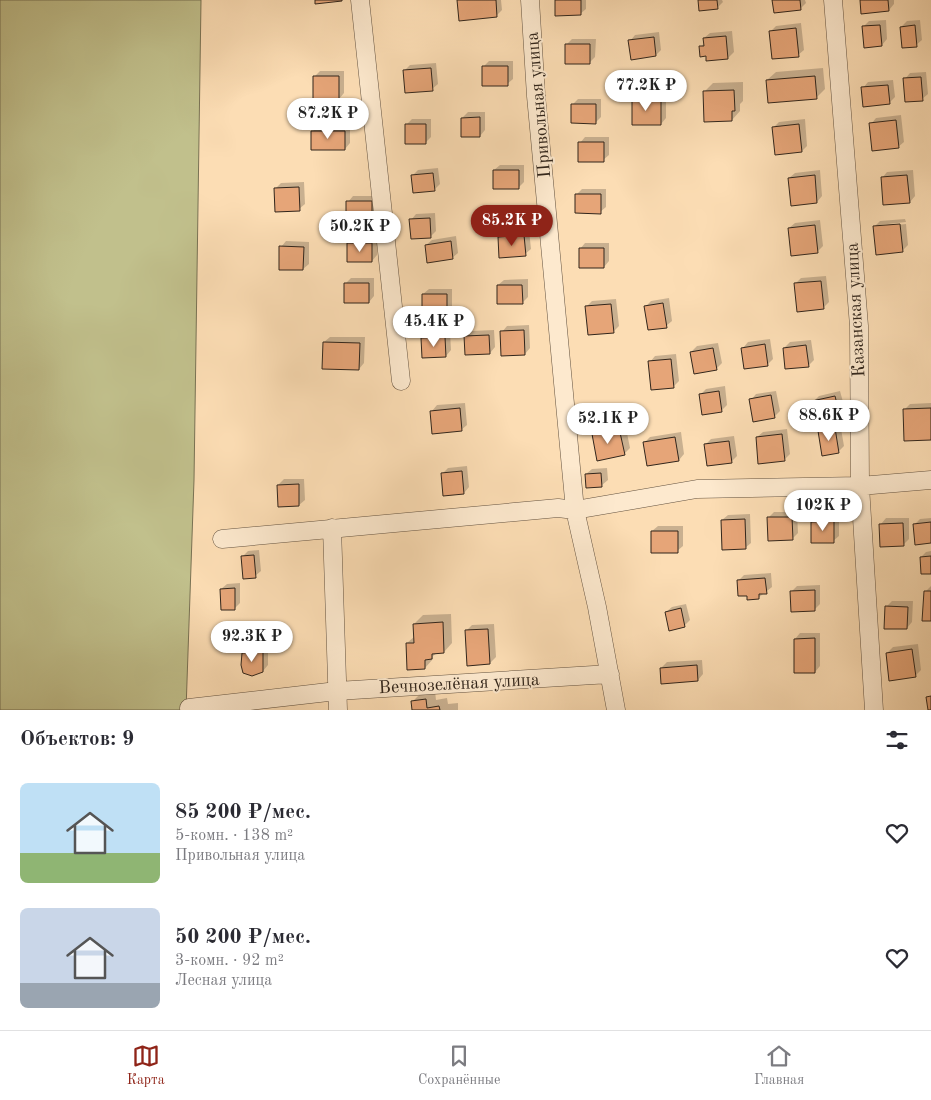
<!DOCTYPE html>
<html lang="ru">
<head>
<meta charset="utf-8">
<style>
	:root { --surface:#fff; --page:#f2f2f3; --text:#2b2b33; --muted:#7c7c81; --line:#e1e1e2; --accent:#8f2418 }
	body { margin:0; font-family:"Old Standard TT",serif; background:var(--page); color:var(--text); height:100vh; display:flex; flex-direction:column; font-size:19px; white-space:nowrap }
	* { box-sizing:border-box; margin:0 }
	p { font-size:16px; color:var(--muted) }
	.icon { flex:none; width:28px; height:28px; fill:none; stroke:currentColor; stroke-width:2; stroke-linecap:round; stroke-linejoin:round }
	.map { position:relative; height:710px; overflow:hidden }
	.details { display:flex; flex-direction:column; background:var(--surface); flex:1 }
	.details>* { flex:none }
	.price { position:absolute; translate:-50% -42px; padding:0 11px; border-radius:18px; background:#fff; color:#222; font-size:16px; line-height:32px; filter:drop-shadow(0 1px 2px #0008) }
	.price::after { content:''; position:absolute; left:50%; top:30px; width:15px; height:11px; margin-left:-8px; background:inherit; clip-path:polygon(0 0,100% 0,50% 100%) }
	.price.selected { background:var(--accent); color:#fff }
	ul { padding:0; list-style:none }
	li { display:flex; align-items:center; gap:15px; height:125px; padding:0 20px }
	li span { display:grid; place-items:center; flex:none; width:140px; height:100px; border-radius:8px; color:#555 }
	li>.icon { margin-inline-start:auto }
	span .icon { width:60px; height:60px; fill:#fffc; stroke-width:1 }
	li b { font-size:21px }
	h2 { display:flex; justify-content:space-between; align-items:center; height:60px; padding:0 20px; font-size:21px }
	.dock { display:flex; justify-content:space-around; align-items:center; height:70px; border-top:1px solid var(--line); background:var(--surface); font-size:14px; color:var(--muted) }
	.dock a { display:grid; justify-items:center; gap:2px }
	.dock .selected { color:var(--accent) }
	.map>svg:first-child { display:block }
	.green { fill:#c1c08c; stroke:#797254 }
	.shadow { fill:#0003 }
	.building { fill:#e6a578; stroke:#31251b }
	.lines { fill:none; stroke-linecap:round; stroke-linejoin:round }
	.minor-casing { stroke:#645341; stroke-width:19 }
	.minor { stroke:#fde9ce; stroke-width:18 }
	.labels { text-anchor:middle; stroke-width:4; stroke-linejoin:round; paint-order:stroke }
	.street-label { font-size:18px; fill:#31251b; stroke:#fde9ce }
</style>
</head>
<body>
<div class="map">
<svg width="931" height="710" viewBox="0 0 931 710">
	<rect width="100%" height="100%" fill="#fcddb4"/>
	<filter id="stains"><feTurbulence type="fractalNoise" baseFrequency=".004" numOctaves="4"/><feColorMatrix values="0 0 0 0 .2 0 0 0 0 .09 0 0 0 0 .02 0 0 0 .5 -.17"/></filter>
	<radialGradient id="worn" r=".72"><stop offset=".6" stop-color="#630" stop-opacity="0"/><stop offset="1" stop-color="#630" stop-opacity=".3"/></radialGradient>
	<!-- green -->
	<path class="green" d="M0,0h201l-7,480 -8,230h-186z"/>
	<!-- shadow -->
	<path class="shadow" d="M459,0h42l1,10 -5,5z
		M557,0h29v9l-6,5z
		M699,0h23l1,2 -6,6z
		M774,0h31l1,3 -6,6z
		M862,0h32v4l-5,6z
		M886,20l1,19 -5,6 -19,-18 6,-6z
		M920,20l2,20 -6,5 -15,-18 6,-6z
		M801,23l3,27 -6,5 -28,-23 6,-6z
		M732,31l2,21 -6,6 -21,2v-5l-7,-8 5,-4 -1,-5 6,-5z
		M659,32l2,18 -5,5 -26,-14 5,-6z
		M572,39h24l-1,18 -5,5 -24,-17z
		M489,61h24v18l-6,5 -24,-17z
		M436,63l2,21 -6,5 -28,-18 6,-6z
		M823,68l2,21 -9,9 -49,-18 9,-8z
		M320,71h24v22l-5,6 -25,-22z
		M926,72l2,22 -6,5 -17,-20 5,-6z
		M893,80l2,17 -6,6 -26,-15 5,-6z
		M743,82v19l-3,3v7l-8,9 -28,-28 9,-9z
		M639,94h27v24l-5,6 -28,-25z
		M578,99h23v18l-5,5 -24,-17z
		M468,112h17v18l-5,6 -18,-18z
		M901,115l3,27 -6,5 -27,-23 5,-6z
		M412,119h19v18l-6,6 -19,-18z
		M805,119l2,27 -5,5 -28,-24 5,-5z
		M318,126h32v17l-5,6 -33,-17z
		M585,137h24v18l-6,5 -23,-17z
		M500,165h24v17l-6,6 -24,-18z
		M438,168l2,16 -6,6 -22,-14 6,-6z
		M820,170l2,26 -5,6 -28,-24 6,-5z
		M913,170l2,26 -5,6 -28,-24 5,-6z
		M304,182l1,22 -6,5 -24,-20 6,-6z
		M582,189h24v18l-6,5 -24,-17z
		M353,196h24v18l-6,5 -23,-17z
		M527,206l1,16 -6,5 -23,-14 6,-6z
		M435,213l1,18 -6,6 -19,-17 5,-6z
		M905,219l1,3 -27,3v2l27,-3 2,21 -6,6 -28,-24 6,-6z
		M820,220l3,26 -6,6 -28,-24 6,-5z
		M529,230l2,19 -6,5 -26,-16 6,-6z
		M456,236l2,17 -6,5 -26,-13 6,-5z
		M354,238h23v17l-5,6 -24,-18z
		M286,241l23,1v22l-6,5 -22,-22z
		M585,243h24v18l-5,6 -24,-18z
		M826,276l3,26 -6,6 -28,-24 6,-6z
		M351,278h23v18l-5,6 -24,-18z
		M528,279v18l-6,6 -24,-18 6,-5z
		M429,289h23v17l-5,6 -24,-18z
		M669,298l3,23 -6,5 -21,-19 6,-6z
		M616,299l3,27 -6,6 -26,-26 5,-5z
		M529,325l1,23 -5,6 -23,-22 5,-6z
		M494,330l1,17 -5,6 -25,-16 6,-6z
		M450,332l1,18 -5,6 -23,-17 5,-6z
		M330,337h35l-1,26 -5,6 -35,-27z
		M770,339l3,20 -6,6 -24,-17 5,-6z
		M811,340l3,20 -6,6 -24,-18 6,-6z
		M718,343l4,20 -6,6 -25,-17 6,-6z
		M676,354l3,27 -6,6 -23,-25 5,-6z
		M725,386l2,19 -5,5 -22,-15 6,-6z
		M776,391l4,20 -6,6 -23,-17 5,-6z
		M840,391l5,18 -6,6 -26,-13 6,-6z
		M465,403l2,22 -6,5 -29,-19 5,-6z
		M931,403v36l-27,-29 6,-6z
		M625,423l5,25 -6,6 -31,-20 6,-5z
		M840,423l4,23 -6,6 -19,-20 6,-6z
		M787,429l3,25 -6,6 -27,-23 6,-5z
		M681,432l3,22 -5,6 -34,-18 5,-5z
		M734,436l3,20 -6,6 -26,-17 6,-6z
		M467,466l2,21 -5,6 -22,-19 6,-6z
		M607,468l1,12 -6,5 -16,-11 6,-5z
		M284,479h20l1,21 -6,5 -21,-20z
		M774,512h23l1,21 -6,6 -24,-21z
		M750,514l1,29 -6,5 -23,-28 6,-5z
		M839,516v20l-6,5 -21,-19 6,-5z
		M886,518h23v21l-6,6 -22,-21z
		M931,518v24l-17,-17 6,-6z
		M658,526h25v20l-6,5 -25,-20z
		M259,550l2,21 -6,5 -13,-19 6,-6z
		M931,551v21l-10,-15 5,-5z
		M771,573l1,14 -14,11 -10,-4 -10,-13 6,-6z
		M240,583v20l-6,6 -13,-20 6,-5z
		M820,585v19l-5,5 -24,-17 6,-6z
		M931,586v34l-6,-28z
		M892,601h21l-1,21 -5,6 -21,-21z
		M686,604l4,16 -6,6 -18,-14 6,-5z
		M451,614l1,29 -8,9 -7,1 -4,3v3l-8,9 -18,-25 8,-7 -1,-12 9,-9z
		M494,624l2,33 -6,6 -24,-32 6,-6z
		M800,633h20v33l-5,6 -20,-33z
		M918,644l3,26 -6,6 -28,-23 6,-6z
		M268,647v18l-5,6 -20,-17 6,-6z
		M702,660l1,14 -5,6 -37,-12 6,-6z
		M435,691l1,9 11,-2 1,6 10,-1v7h-45l-1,-8 9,-9z"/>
	<!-- building -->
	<path class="building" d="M315,0h27v1l-27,3z
		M457,0h39l1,17 -38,4z
		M555,0h26v15l-26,1z
		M698,0h19l1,9 -19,2z
		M772,0h28l1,10 -27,3z
		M860,0h28l1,11 -28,3z
		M880,25l2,21 -18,2 -2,-22z
		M915,25l2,22 -15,1 -2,-21z
		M796,28l3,29 -27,2 -3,-28z
		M726,36l2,23 -22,2v-5l-6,1 -1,-11h5l-1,-8z
		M654,37l2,19 -25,4 -3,-20z
		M565,44h25v20h-25z
		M482,66h26v20h-26z
		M431,68l2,23 -28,2 -2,-23z
		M313,76h26v24l-26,1z
		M815,76l2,23 -49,4 -2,-23z
		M921,77l2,24 -18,1 -2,-24z
		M888,85l2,19 -27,3 -2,-20z
		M734,90l1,21h-3v10l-28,1 -1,-31z
		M632,99h29v26h-29z
		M571,104h25v20l-25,-1z
		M480,117v20h-19v-19z
		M896,120l3,28 -27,3 -3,-28z
		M405,124h21v20h-21z
		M799,124l3,28 -27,3 -3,-28z
		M311,131h34v19h-34z
		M578,142h26v20h-26z
		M493,170h26v19h-26z
		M433,173l2,18 -22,2 -2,-18z
		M815,175l2,28 -26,3 -3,-28z
		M907,175l3,28 -27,2 -2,-28z
		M299,187l1,24 -25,1 -1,-24z
		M575,194h26v20l-26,-1z
		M346,201h26v20h-26z
		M522,211l1,18 -24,1 -1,-17z
		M430,218l1,20 -20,1 -2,-20z
		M900,224l3,28 -27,3 -3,-29z
		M815,225l3,28 -27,3 -3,-28z
		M524,235l2,21 -27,2 -1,-21z
		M451,241l2,18 -26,4 -2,-18z
		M347,243h25v19h-25z
		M279,246l25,1 -1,23h-24z
		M579,248h25v20h-25z
		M821,281l3,28 -27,3 -3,-29z
		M344,283h25v20h-25z
		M497,285h25l1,19h-26z
		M422,294h25v19h-25z
		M663,303l4,25 -19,2 -4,-24z
		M611,304l3,29 -26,2 -3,-29z
		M524,330l1,25 -24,1 -1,-25z
		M489,335l1,19 -25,1 -1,-19z
		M445,337l1,20 -24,1 -1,-20z
		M323,342l37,1 -1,27 -37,-1z
		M765,344l3,22 -24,3 -3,-21z
		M806,345l3,22 -24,2 -2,-21z
		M713,348l4,22 -23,4 -4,-22z
		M671,359l3,29 -23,2 -3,-29z
		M719,391l3,21 -20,3 -3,-21z
		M771,395l4,23 -22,4 -4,-23z
		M835,396l5,20 -23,6 -5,-21z
		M460,408l2,23 -30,3 -2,-23z
		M931,408v32l-27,1 -1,-32z
		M619,428l6,27 -28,6 -5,-27z
		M835,428l4,25 -17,3 -4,-25z
		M782,434l3,27 -27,3 -2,-27z
		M675,437l4,24 -32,5 -4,-24z
		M729,441l3,22 -25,3 -3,-22z
		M462,471l2,23 -21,2 -2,-23z
		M601,473l1,14 -16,1 -1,-14z
		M299,484v22l-21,1 -1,-22z
		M767,517h25l1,23 -25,1z
		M745,519l1,30 -24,1 -1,-30z
		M834,521v22h-23v-21z
		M931,522v21l-16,2 -2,-21z
		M903,523l1,23 -24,1 -1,-23z
		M651,531h27v22h-27z
		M254,555l2,23 -13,1 -2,-23z
		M931,556v18h-10l-1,-17z
		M765,578l2,16h-8v5l-12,1v-4h-9l-1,-16z
		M235,588v22h-14l-1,-21z
		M815,590v21l-24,1 -1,-21z
		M924,591h7v30h-9z
		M885,606l23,1 -1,22h-23z
		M681,608l4,19 -16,4 -4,-19z
		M443,622l1,31 -12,1v5l-7,1v9l-18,1 -1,-27h8l-1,-19z
		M488,629l2,35 -23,2 -2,-36z
		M815,638v35h-21v-34z
		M912,649l4,28 -27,4 -3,-28z
		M263,652v20l-11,4 -9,-3 -2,-8 1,-12z
		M697,665l1,16 -37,3 -1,-16z
		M931,696v14h-3l-2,-13z
		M426,699l1,9 12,-2 1,4h-28l-1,-9z"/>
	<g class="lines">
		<defs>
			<path id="minor" d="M360,0l41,381
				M530,0l6,96 39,414 122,-21 163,-3 71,-6
				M833,0l26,326 1,160 14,224
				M332,528l6,182
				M222,539l336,-31 17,2 22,97 19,103
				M189,708l148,-17 273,-17"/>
		</defs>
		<!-- minor casing -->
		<use href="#minor" class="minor-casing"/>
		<!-- minor -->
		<use href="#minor" class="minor"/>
	</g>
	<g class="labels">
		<!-- street labels -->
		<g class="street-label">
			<text transform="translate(538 105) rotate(-95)" y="6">Привольная улица</text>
			<text transform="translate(855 310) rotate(-93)" y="6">Казанская улица</text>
			<text transform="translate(459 683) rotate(-3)" y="6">Вечнозелёная улица</text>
		</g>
	</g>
	<rect width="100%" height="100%" filter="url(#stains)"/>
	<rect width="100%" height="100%" fill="url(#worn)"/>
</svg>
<b class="price" style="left:646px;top:112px">77.2K ₽</b>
<b class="price" style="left:328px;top:140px">87.2K ₽</b>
<b class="price selected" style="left:512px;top:247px">85.2K ₽</b>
<b class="price" style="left:360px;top:253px">50.2K ₽</b>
<b class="price" style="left:434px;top:348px">45.4K ₽</b>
<b class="price" style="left:829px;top:442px">88.6K ₽</b>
<b class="price" style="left:608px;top:445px">52.1K ₽</b>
<b class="price" style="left:823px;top:532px">102K ₽</b>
<b class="price" style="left:252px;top:663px">92.3K ₽</b>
</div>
<section class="details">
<h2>Объектов: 9<svg class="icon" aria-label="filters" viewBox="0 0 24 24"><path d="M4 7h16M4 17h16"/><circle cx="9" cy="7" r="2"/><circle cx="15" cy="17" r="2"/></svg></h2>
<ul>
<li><span style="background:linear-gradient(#bfe0f5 70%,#8fb573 0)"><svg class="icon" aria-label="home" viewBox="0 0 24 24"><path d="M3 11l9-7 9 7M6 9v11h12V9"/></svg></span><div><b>85 200 ₽/мес.</b><p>5-комн. · 138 m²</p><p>Привольная улица</p></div><svg class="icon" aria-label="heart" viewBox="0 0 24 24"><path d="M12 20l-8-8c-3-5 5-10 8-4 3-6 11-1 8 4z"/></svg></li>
<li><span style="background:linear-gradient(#c9d6e8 75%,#9aa5b1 0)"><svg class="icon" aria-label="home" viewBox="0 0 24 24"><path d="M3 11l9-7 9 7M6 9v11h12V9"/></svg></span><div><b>50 200 ₽/мес.</b><p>3-комн. · 92 m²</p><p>Лесная улица</p></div><svg class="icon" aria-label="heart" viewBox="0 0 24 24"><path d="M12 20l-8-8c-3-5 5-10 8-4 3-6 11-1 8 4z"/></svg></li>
</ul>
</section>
<nav class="dock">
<a class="selected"><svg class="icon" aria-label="map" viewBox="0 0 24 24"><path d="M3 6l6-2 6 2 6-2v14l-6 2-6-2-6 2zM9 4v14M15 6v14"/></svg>Карта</a>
<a><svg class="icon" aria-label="saved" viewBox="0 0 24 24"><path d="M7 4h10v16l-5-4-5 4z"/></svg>Сохранённые</a>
<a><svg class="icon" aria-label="home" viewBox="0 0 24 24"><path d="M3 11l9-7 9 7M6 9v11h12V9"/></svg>Главная</a>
</nav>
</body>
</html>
